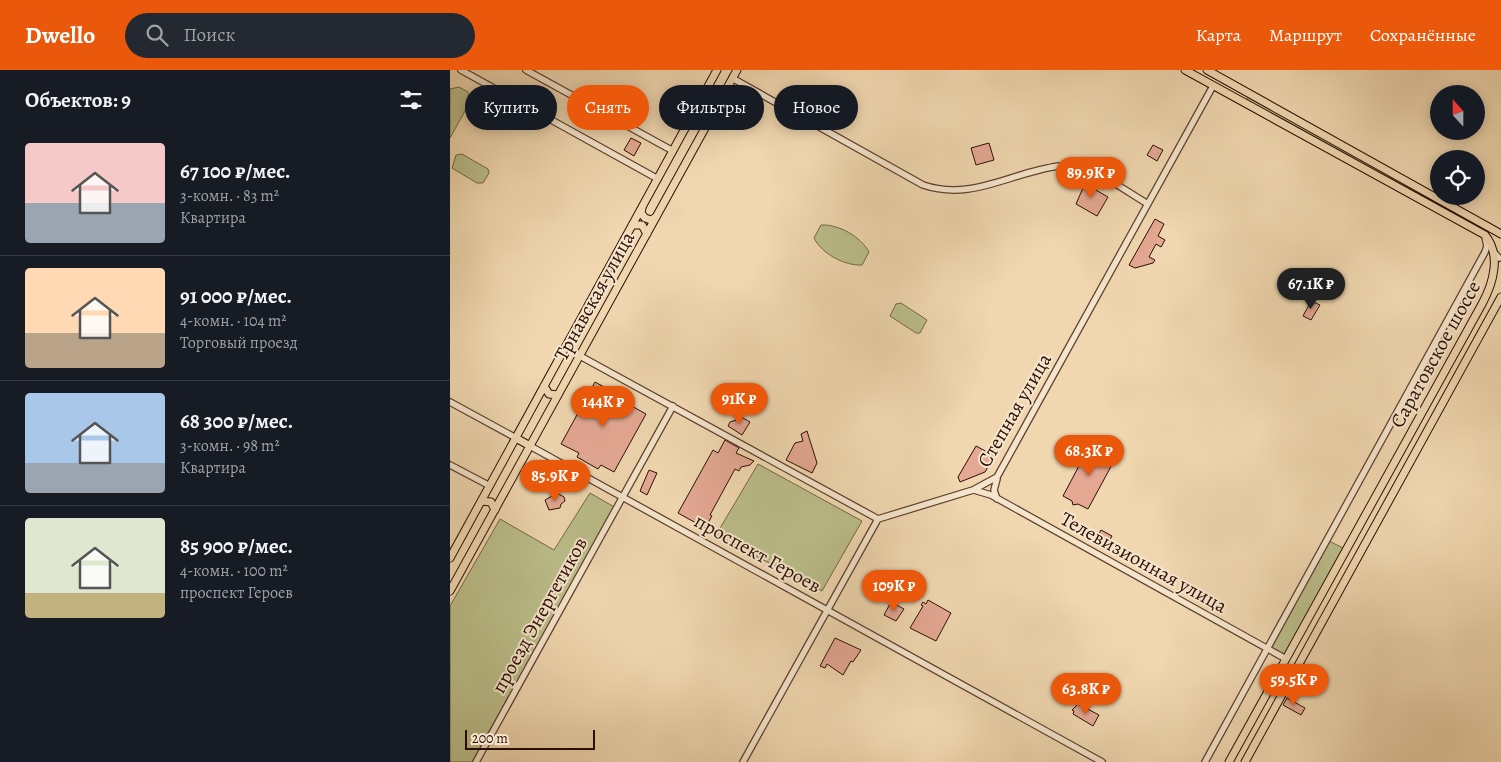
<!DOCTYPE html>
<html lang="ru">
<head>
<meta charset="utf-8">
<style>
	:root { --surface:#171b24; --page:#242831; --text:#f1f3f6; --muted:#9ea1a6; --line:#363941; --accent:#ea580c }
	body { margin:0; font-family:Alegreya,serif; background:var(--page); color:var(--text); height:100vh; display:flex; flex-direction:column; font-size:19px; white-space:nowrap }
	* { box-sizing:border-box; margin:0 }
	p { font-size:16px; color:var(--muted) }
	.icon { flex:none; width:28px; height:28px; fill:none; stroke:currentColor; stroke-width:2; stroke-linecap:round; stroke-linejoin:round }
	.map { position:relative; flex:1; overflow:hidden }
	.panel { display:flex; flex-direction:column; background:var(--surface); width:450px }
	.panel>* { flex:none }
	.banner { position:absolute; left:15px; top:15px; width:475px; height:45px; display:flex; gap:10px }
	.needle { width:32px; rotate:339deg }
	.buttons { position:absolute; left:980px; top:15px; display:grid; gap:10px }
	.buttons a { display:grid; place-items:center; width:55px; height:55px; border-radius:50%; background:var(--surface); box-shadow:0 2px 12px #0003; font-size:25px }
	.scale { position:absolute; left:15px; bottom:12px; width:130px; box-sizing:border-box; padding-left:5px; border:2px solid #2c0e03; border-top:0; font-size:14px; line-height:18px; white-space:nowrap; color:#2c0e03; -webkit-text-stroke:4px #f5e5cc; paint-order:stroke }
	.price { position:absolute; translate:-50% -42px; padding:0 11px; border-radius:18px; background:var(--accent); color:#fff; font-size:16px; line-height:32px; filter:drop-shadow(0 1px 2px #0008) }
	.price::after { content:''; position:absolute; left:50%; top:30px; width:15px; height:11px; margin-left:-8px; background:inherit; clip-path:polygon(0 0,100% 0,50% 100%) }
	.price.current { background:#222; color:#fff }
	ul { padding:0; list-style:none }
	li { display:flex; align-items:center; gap:15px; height:125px; padding:0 25px }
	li+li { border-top:1px solid var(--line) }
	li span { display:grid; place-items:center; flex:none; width:140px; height:100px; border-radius:5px; color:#555 }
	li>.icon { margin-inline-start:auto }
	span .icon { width:60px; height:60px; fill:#fffc; stroke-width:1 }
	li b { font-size:21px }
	h2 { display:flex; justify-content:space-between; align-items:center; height:60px; padding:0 25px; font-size:21px }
	.tag { padding:0 18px; border-radius:22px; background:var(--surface); box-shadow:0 2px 12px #0003; font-size:18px; line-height:45px }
	.tag.current { background:var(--accent); color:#fff }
	header { display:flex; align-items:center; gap:30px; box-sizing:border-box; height:70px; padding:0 25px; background:var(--accent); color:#fff }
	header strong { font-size:24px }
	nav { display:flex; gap:28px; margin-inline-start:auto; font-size:18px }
	.search { width:350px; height:45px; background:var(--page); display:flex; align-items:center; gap:12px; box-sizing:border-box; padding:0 18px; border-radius:28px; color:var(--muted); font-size:19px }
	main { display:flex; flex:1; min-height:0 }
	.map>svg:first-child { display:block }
	.green { fill:#bbbe8a; stroke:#746646 }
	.building { fill:#e4a893; stroke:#2c0e03 }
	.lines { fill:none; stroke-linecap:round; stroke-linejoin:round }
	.minor-casing { stroke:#5d402e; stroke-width:8 }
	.major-casing { stroke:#2c0e03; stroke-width:9 }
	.minor { stroke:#f5e5cc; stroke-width:5.5 }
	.major { stroke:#f0d7b0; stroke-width:7 }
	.labels { text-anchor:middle; stroke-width:4; stroke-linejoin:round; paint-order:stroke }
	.street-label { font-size:20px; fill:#2c0e03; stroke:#f5e5cc }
</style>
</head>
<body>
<header>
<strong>Dwello</strong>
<div class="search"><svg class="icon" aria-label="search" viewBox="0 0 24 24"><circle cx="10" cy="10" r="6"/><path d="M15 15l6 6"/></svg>Поиск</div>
<nav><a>Карта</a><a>Маршрут</a><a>Сохранённые</a></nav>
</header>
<main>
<section class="panel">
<h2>Объектов: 9<svg class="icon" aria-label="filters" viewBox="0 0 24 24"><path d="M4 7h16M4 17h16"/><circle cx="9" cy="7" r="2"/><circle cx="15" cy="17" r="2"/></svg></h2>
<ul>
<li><span style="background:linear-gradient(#f6c9c9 60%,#9aa5b1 0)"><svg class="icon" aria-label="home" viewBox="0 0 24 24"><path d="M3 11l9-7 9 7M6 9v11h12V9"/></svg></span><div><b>67 100 ₽/мес.</b><p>3-комн. · 83 m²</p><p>Квартира</p></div></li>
<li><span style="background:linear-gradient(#ffd9b3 65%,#b9a48a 0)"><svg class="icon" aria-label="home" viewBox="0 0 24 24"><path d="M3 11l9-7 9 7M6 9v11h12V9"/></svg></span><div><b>91 000 ₽/мес.</b><p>4-комн. · 104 m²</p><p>Торговый проезд</p></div></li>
<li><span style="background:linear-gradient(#a9c7e8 70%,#9aa5b1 0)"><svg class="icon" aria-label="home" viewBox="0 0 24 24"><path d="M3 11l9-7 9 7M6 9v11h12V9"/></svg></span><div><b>68 300 ₽/мес.</b><p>3-комн. · 98 m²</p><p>Квартира</p></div></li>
<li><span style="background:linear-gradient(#dfe7d0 75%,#c2b280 0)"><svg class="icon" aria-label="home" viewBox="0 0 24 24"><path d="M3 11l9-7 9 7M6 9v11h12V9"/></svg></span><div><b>85 900 ₽/мес.</b><p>4-комн. · 100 m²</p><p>проспект Героев</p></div></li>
</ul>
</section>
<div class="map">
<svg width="1051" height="692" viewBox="0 0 1051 692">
	<rect width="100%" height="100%" fill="#f0d7b0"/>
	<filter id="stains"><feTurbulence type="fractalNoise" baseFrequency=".004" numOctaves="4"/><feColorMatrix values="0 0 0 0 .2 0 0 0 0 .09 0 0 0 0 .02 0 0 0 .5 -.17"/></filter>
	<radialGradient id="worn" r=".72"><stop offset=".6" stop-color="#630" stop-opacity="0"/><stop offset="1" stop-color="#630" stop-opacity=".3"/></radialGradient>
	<!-- green -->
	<path class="green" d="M9,17l9,5 2,10 -20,36v-49z
		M798,27l219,121 -1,2 -220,-120z
		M12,84l26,15 1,4 -6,10h-6l-25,-15 4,-13z
		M371,155c18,-1 40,12 48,27l-7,13c-17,1 -40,-11 -48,-27z
		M451,233l26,17 -7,13h-4l-26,-17 6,-12z
		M308,394l104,57 -40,70 -106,-56z
		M140,423l26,15 -142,254h-24v-156l50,-87 54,31z
		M879,471l14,7 -59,107 -13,-8z"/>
	<!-- building -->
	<path class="building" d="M181,68l10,5 -7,13 -10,-6z
		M539,73l5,17 -18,5 -5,-17z
		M703,75l10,5 -6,11 -10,-6z
		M636,111l10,6 -2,2 14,8 -11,19 -21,-12z
		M705,149l9,5 -6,12 7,4 -4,7 -5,-3 -7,13 6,3 -2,3 -18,5 -6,-3z
		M861,231l9,4 -9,15 -8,-4z
		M145,312l35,19 -2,3 18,10 -32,58 -13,-7 -3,4 -21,-12 2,-4 -18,-9z
		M293,348l7,4 -8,13 -14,-9 2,-4z
		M357,361l10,32 -5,10 -26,-13 9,-17 8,-2 -2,-7z
		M547,368l6,3 -18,31 -25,10 -2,-5 18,-31 13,7z
		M275,370l14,8 -3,5 18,8 -4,4 -9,2 -2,4 -4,-2 -25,46 2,1 -7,12 -27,-15 35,-63 5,3z
		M640,375l25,14 -27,50 -10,-5 -5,1 -1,-4 -9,-5z
		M199,400l8,3 -10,22 -7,-4z
		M107,423l7,4 1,4 -4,3 -1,4 -11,2 -4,-10 7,-4v-2z
		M651,460l11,6 -5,9 -11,-6z
		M478,530l23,13 -15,28 -26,-13 13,-22 -2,-1 2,-3 3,2z
		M441,532l13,7 -8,12 -12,-6z
		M385,568l26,12 -8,12 -2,-1 -8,14 -16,-11 -2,4 -5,-2z
		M837,628l18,10 -4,7 -18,-10z
		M628,634l21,11 -6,11 -20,-12 1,-3 -2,-1z"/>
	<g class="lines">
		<defs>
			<path id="minor" d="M11,0l197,109
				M76,0l147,81
				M282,8l191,107c42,14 75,-5 116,-15 12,-3 25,-6 38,-3 25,5 50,25 71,37
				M1042,180l7,8
				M130,286l298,163
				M0,332l66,36
				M80,376l572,316
				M0,395l40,21
				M547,409l-3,11 3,9
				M524,420l17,5 295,164
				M26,692l197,-356
				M293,692l135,-243 95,-29 24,-13 216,-391
				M755,692l280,-510 2,-6 -2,-9"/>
			<path id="major" d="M735,0l300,165c16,19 9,47 -3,69l-253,458
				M757,0l294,164
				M250,33l6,6 9,1
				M244,43l9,1 6,7
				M192,138l-1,5 4,5 6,2 5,-3
				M182,155h10l5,9
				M94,316l5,8 9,1
				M66,368l14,8
				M31,431l10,1 4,8
				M0,488l267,-488
				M0,521l287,-521
				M795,692l256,-465"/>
		</defs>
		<!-- minor casing -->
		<use href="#minor" class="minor-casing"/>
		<!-- major casing -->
		<use href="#major" class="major-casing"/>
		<!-- minor -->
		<use href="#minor" class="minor"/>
		<!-- major -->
		<use href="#major" class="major"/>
	</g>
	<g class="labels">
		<!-- street labels -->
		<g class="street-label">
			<text transform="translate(144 226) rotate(-61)" y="7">Трнавская улица</text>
			<text transform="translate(985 284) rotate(-61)" y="7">Саратовское шоссе</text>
			<text transform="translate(564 340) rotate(-60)" y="7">Степная улица</text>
			<text transform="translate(308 483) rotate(29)" y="7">проспект Героев</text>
			<text transform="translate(694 492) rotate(29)" y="7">Телевизионная улица</text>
			<text transform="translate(89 545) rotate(-61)" y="7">проезд Энергетиков</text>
		</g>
	</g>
	<rect width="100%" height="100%" filter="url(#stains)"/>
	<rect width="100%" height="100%" fill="url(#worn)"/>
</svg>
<div class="buttons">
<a><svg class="needle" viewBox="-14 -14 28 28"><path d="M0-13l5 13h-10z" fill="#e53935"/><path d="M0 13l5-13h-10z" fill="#9ea1a6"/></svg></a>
<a><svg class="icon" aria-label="locate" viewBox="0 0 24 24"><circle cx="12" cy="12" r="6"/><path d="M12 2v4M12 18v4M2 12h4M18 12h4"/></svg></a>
</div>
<div class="scale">200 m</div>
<b class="price" style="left:641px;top:129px">89.9K ₽</b>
<b class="price current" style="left:861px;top:240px">67.1K ₽</b>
<b class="price" style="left:289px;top:355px">91K ₽</b>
<b class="price" style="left:153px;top:358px">144K ₽</b>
<b class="price" style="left:639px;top:407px">68.3K ₽</b>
<b class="price" style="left:105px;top:432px">85.9K ₽</b>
<b class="price" style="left:444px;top:542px">109K ₽</b>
<b class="price" style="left:844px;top:636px">59.5K ₽</b>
<b class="price" style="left:636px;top:645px">63.8K ₽</b>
<div class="banner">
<a class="tag">Купить</a>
<a class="tag current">Снять</a>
<a class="tag">Фильтры</a>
<a class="tag">Новое</a>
</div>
</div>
</main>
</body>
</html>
